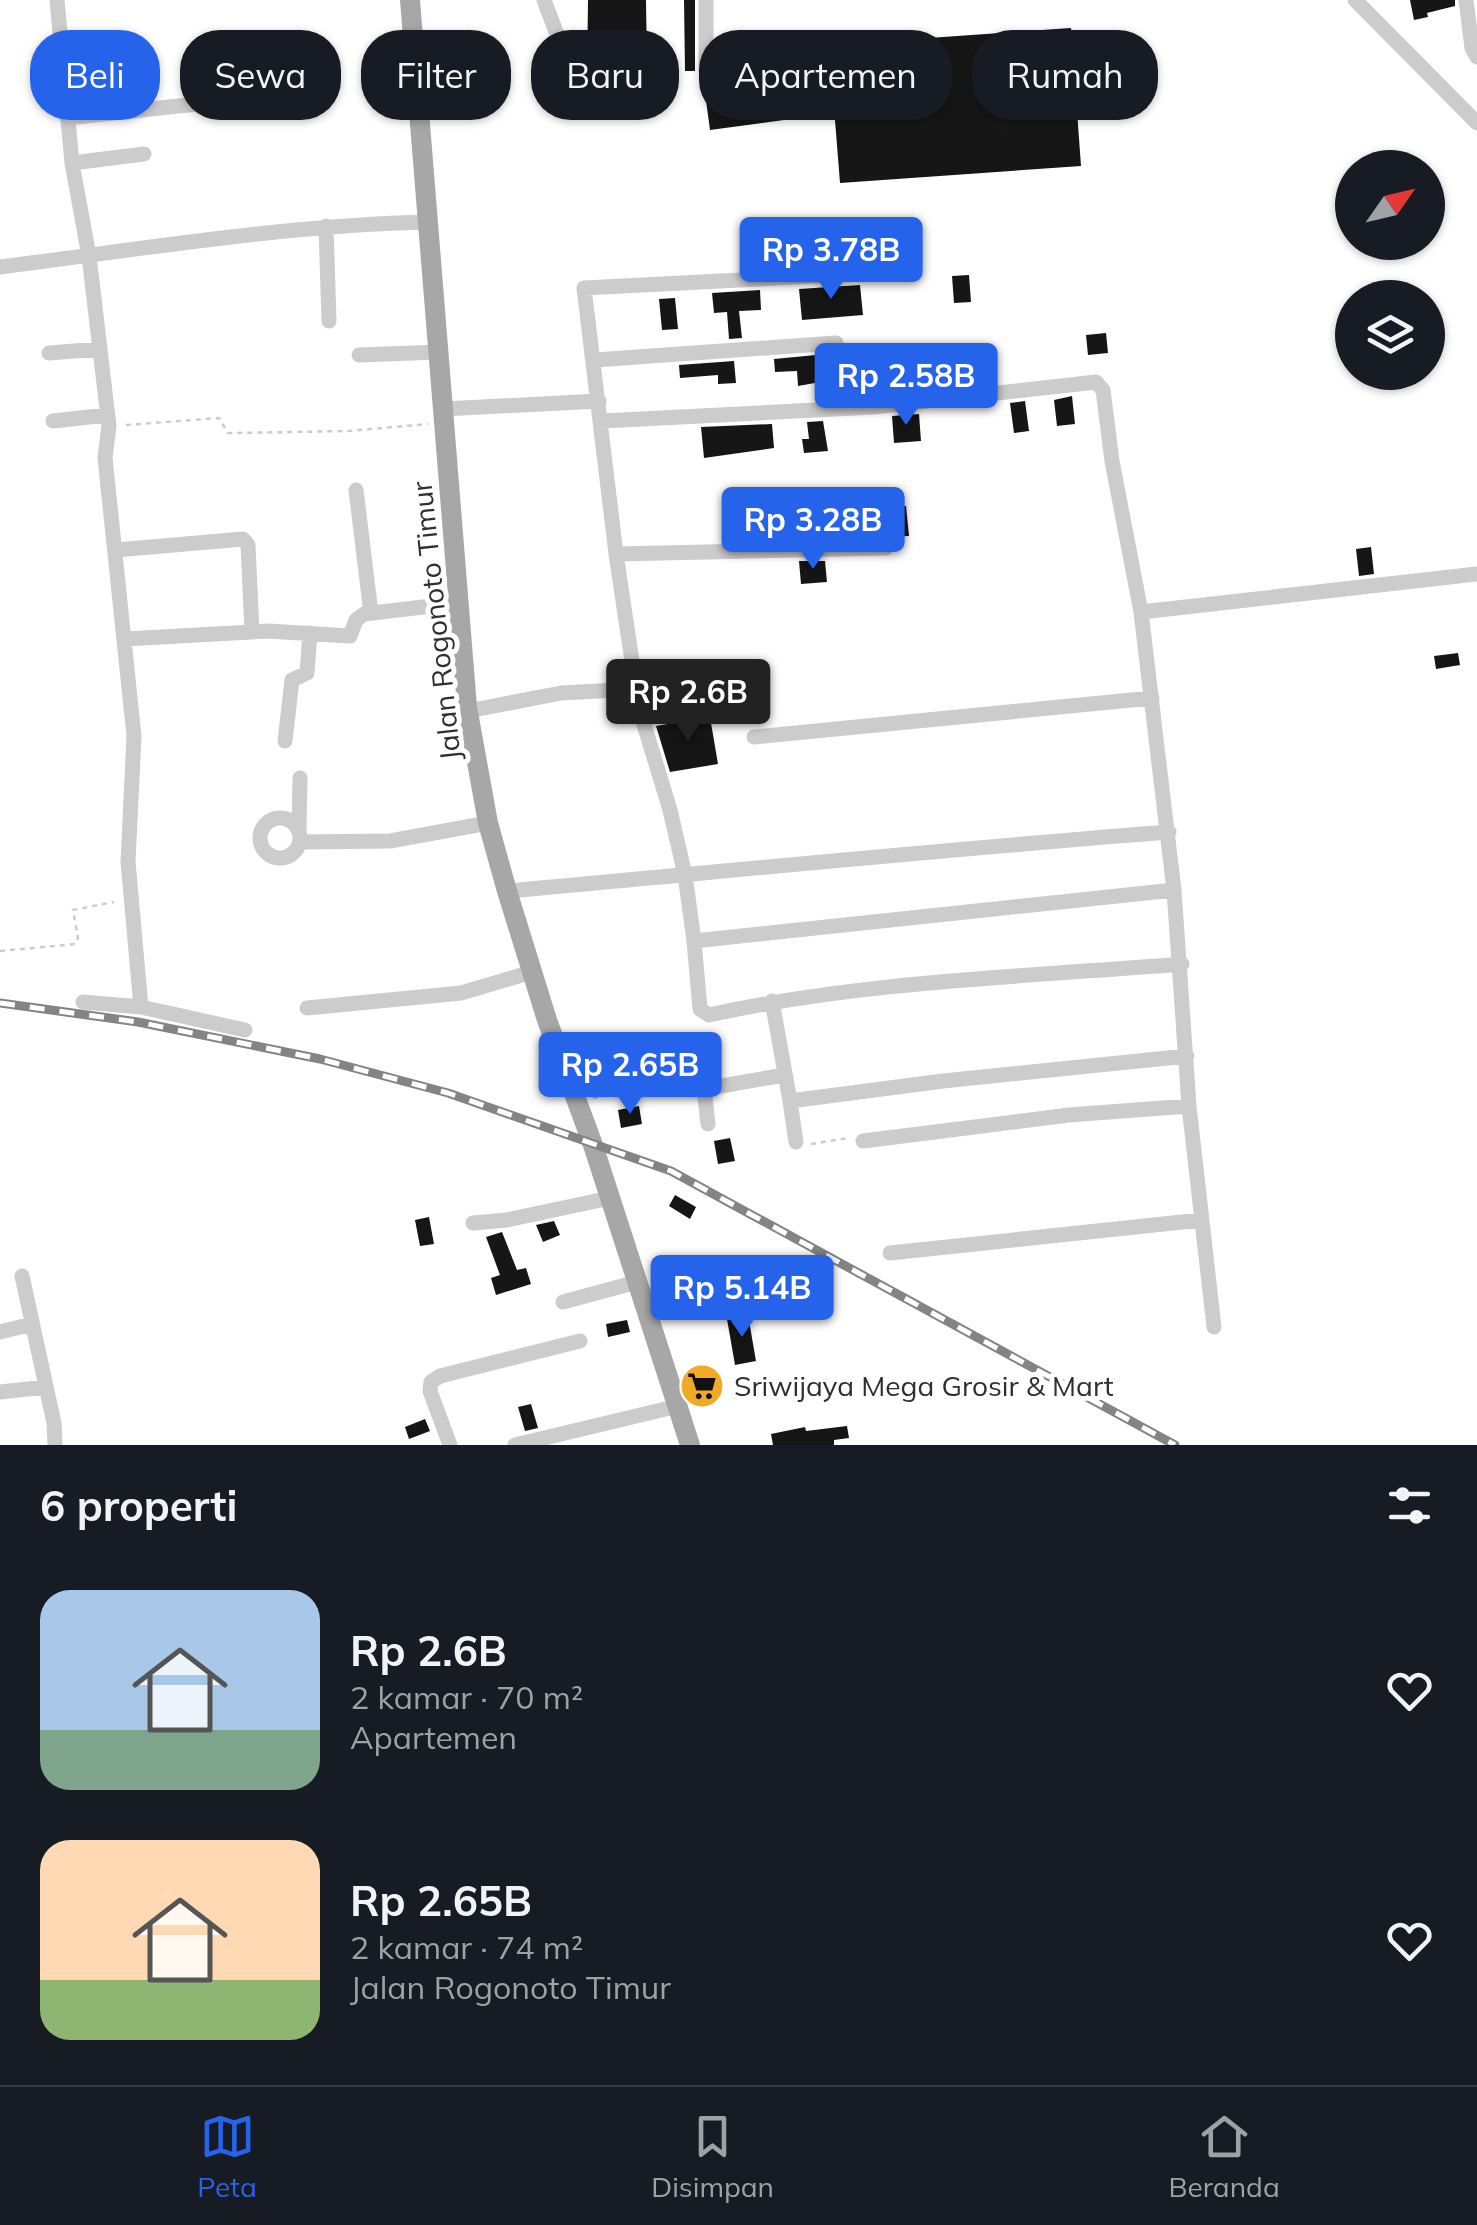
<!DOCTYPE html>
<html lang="id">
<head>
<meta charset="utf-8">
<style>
	:root { --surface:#171b24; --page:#242831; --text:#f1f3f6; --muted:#9ea1a6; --line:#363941; --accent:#2563eb }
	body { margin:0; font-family:Mulish,sans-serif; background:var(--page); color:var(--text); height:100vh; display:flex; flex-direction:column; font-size:38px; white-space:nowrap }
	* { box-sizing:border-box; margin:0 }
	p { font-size:32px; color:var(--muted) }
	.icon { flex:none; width:55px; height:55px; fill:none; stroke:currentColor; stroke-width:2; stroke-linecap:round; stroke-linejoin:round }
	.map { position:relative; height:1445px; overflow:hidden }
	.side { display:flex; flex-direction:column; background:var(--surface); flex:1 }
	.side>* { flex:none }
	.hud { position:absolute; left:30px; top:30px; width:1418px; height:90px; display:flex; gap:20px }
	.needle { width:65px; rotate:56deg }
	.tools { position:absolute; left:1335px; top:150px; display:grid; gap:20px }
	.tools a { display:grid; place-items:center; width:110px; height:110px; border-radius:50%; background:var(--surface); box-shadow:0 2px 8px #0004; font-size:50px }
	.price { position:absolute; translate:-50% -85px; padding:0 22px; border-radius:10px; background:var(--accent); color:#fff; font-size:32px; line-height:65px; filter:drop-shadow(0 2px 5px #0008) }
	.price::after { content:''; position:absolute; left:50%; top:60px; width:30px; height:22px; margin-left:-15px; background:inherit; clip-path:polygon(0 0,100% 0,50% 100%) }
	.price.current { background:#222; color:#fff }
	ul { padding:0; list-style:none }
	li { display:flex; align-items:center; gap:30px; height:250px; padding:0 40px }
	li span { display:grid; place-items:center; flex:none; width:280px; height:200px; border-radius:30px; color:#555 }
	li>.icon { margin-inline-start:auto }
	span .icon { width:120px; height:120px; fill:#fffc; stroke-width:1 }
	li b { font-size:42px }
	h2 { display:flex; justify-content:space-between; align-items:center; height:120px; padding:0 40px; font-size:42px }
	.chip { padding:0 35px; border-radius:40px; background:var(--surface); box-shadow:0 2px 8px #0004; font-size:35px; line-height:90px }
	.chip.current { background:var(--accent); color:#fff }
	.tabs { display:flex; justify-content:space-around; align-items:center; height:140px; border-top:2px solid var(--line); background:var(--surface); font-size:28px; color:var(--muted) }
	.tabs a { display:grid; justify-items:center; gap:5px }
	.tabs .current { color:var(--accent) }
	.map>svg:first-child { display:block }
	.building { fill:#161616 }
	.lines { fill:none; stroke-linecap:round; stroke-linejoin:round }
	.path { stroke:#ccc; stroke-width:2.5; stroke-dasharray:5 5; stroke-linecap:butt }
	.minor { stroke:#ccc; stroke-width:15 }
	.major { stroke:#a7a7a7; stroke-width:20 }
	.rail-casing { stroke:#848484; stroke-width:9 }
	.rail { stroke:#fff; stroke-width:5; stroke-dasharray:15; stroke-linecap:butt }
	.labels { text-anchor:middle; stroke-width:10; stroke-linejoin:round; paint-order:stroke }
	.street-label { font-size:28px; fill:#2f2f2f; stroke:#fff }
	.poi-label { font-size:28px; fill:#2f2f2f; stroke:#fff; text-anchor:start }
</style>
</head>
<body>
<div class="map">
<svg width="1477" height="1445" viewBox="0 0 1477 1445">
	<rect width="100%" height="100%" fill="#fff"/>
	<!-- building -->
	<path class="building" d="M588,0h58l1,67h-31v10l-29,-1z
		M684,0h11v71h-10z
		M1410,0h45v6l-28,7 1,4 -14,3z
		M1071,28l10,138 -241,17 -11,-138z
		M729,91l2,13 79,-10 3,22 -103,14 -5,-37z
		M969,275l2,27 -17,1 -2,-27z
		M860,285l3,30 -61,5 -3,-31z
		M760,290l1,20 -22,1 3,27 -13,1 -2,-27 -13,1 -2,-20z
		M675,298l3,31 -16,1 -3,-31z
		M1106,333l2,20 -20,2 -2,-20z
		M858,351l2,24 -62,11 -1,-15 -22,1 -1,-13z
		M734,361l2,22 -18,1v-9l-38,3 -1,-13z
		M1072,396l3,28 -18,2 -3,-26z
		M1025,401l4,30 -15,2 -4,-30z
		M919,414l2,27 -27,2 -2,-27z
		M823,421l5,30 -24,2 -2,-14h7l-2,-17z
		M772,424l2,24 -70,10 -3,-31z
		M906,506l3,30 -39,1 -2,-27z
		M824,513l3,25 -22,1 -2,-24z
		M1371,547l3,27 -15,2 -3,-27z
		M799,561h26l2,21 -26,2z
		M1458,653l2,12 -24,4 -2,-13z
		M710,717l8,47 -48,8 -14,-46z
		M639,1106l3,18 -21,4 -3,-18z
		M730,1138l5,23 -17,3 -4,-23z
		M675,1195l21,12 -6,12 -21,-13z
		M429,1217l5,27 -14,2 -5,-26z
		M554,1221l6,14 -17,7 -7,-17z
		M502,1232l15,38 9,-2 5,16 -35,11 -5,-17 9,-3 -14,-38z
		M748,1315l8,46 -21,4 -8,-46z
		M627,1320l3,12 -22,5 -2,-13z
		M531,1404l7,24 -13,3 -7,-24z
		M425,1419l5,12 -21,8 -4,-12z
		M847,1426l2,12 -15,2v5h-61l-2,-11 34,-7 1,4z"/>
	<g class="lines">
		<!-- path -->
		<path class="path" d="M126,425l93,-7 9,15h6l114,-2 80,-7
			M0,951l75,-7 3,-6 -5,-28 41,-8
			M593,1098l28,-5 13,3 33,-7 20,4
			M811,1144l37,-6"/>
		<!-- minor -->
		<path class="minor" d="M57,0l15,163 17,93 20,170 -4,32 29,278 -6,126 13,145
			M544,0l14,37
			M706,0v70
			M1355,0l122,123
			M1466,0l6,48 5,9
			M67,118l130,-14
			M72,163l72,-9
			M326,226l3,95
			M0,267c143,-18 285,-42 430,-45
			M873,273l-289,15 32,266 23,154 31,102 15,65 9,66 480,-51 -33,-278 336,-38
			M49,353l50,-4
			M359,355l80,-3
			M595,360l241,-17
			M443,409l156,-8
			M53,421l54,-6
			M602,421l272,-14 222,-25 7,8 9,71 29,151
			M356,490l15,123
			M116,550l127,-11 5,6 4,87
			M616,554l270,-6
			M125,639l143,-8 82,5 6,-16 8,-6 93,-11
			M468,711l93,-18 75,-4
			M640,713l102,-13
			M754,737l398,-39
			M285,741l7,-61 15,-7 3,-40
			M260 838a20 20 0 1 1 40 0a20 20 0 1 1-40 0Z
			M299,829l1,-51
			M301,842l89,-1 98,-18
			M1174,890l15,216 25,221
			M507,891c221,-20 441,-42 662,-59
			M694,941l6,68 9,6c154,-34 315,-38 473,-51
			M772,1001l18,100 153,-20 244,-25
			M83,1002l58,5 104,23
			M307,1008l154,-15 71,-21
			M790,1101l6,41
			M708,1124l-4,-35 80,-14
			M863,1141l206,-26 120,-9
			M473,1223l34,-3 103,-22
			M890,1253l311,-33
			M22,1276l32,147 1,22
			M563,1302l74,-20
			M0,1332l32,-8
			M0,1392l45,-5
			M450,1445l-20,-54 1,-9 9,-6 140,-35
			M515,1445l163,-39"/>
		<!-- major -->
		<path class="major" d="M410,0l57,707 21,116 19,68 40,129 46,125 97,300"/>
		<defs>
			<path id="rail" d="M0,1003l138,19 182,37 128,34 223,78 504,274"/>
		</defs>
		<!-- rail casing -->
		<use href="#rail" class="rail-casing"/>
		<!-- rail -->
		<use href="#rail" class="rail"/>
	</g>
	<!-- icons -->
	<defs>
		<symbol id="supermarket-disc" viewBox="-11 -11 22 22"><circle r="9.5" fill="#f2a925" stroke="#fff"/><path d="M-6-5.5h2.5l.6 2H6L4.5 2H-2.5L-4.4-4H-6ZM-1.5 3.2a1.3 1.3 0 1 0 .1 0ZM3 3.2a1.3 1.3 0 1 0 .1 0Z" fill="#111"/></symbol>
	</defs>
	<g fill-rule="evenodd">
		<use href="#supermarket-disc" x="677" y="1361" width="50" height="50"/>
	</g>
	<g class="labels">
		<!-- street labels -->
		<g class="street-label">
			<text transform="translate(436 621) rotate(-96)" y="10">Jalan Rogonoto Timur</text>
		</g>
		<!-- poi labels -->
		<g class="poi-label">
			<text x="734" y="1396">Sriwijaya Mega Grosir &amp; Mart</text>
		</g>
	</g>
</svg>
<div class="tools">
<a><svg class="needle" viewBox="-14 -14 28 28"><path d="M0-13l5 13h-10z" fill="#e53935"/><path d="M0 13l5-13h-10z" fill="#9ea1a6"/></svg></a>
<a><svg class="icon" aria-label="layers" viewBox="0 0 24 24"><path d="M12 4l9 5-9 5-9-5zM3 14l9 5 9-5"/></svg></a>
</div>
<b class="price" style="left:831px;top:302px">Rp 3.78B</b>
<b class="price" style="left:906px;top:428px">Rp 2.58B</b>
<b class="price" style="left:813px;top:572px">Rp 3.28B</b>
<b class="price current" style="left:688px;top:744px">Rp 2.6B</b>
<b class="price" style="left:630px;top:1117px">Rp 2.65B</b>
<b class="price" style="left:742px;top:1340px">Rp 5.14B</b>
<div class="hud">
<a class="chip current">Beli</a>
<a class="chip">Sewa</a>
<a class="chip">Filter</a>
<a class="chip">Baru</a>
<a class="chip">Apartemen</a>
<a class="chip">Rumah</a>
</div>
</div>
<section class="side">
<h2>6 properti<svg class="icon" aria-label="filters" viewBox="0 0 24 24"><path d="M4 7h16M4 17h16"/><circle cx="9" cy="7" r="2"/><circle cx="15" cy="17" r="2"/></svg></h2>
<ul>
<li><span style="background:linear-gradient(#a9c7e8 70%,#7fa58c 0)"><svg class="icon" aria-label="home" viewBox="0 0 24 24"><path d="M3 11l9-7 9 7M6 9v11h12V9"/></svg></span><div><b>Rp 2.6B</b><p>2 kamar · 70 m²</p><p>Apartemen</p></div><svg class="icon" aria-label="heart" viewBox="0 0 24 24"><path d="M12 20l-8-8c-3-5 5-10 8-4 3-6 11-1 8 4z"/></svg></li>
<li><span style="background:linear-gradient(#ffd9b3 70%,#8fb573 0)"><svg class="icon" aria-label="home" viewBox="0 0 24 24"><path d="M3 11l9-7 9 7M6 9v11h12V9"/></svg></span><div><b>Rp 2.65B</b><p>2 kamar · 74 m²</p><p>Jalan Rogonoto Timur</p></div><svg class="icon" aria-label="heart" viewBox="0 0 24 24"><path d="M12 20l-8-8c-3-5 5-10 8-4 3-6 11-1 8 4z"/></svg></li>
</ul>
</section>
<nav class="tabs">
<a class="current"><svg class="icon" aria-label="map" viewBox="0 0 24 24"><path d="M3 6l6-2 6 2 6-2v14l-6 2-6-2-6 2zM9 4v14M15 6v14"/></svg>Peta</a>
<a><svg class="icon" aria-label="saved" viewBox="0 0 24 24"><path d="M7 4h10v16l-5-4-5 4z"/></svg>Disimpan</a>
<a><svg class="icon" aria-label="home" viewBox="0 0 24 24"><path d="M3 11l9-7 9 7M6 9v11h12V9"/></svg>Beranda</a>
</nav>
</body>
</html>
